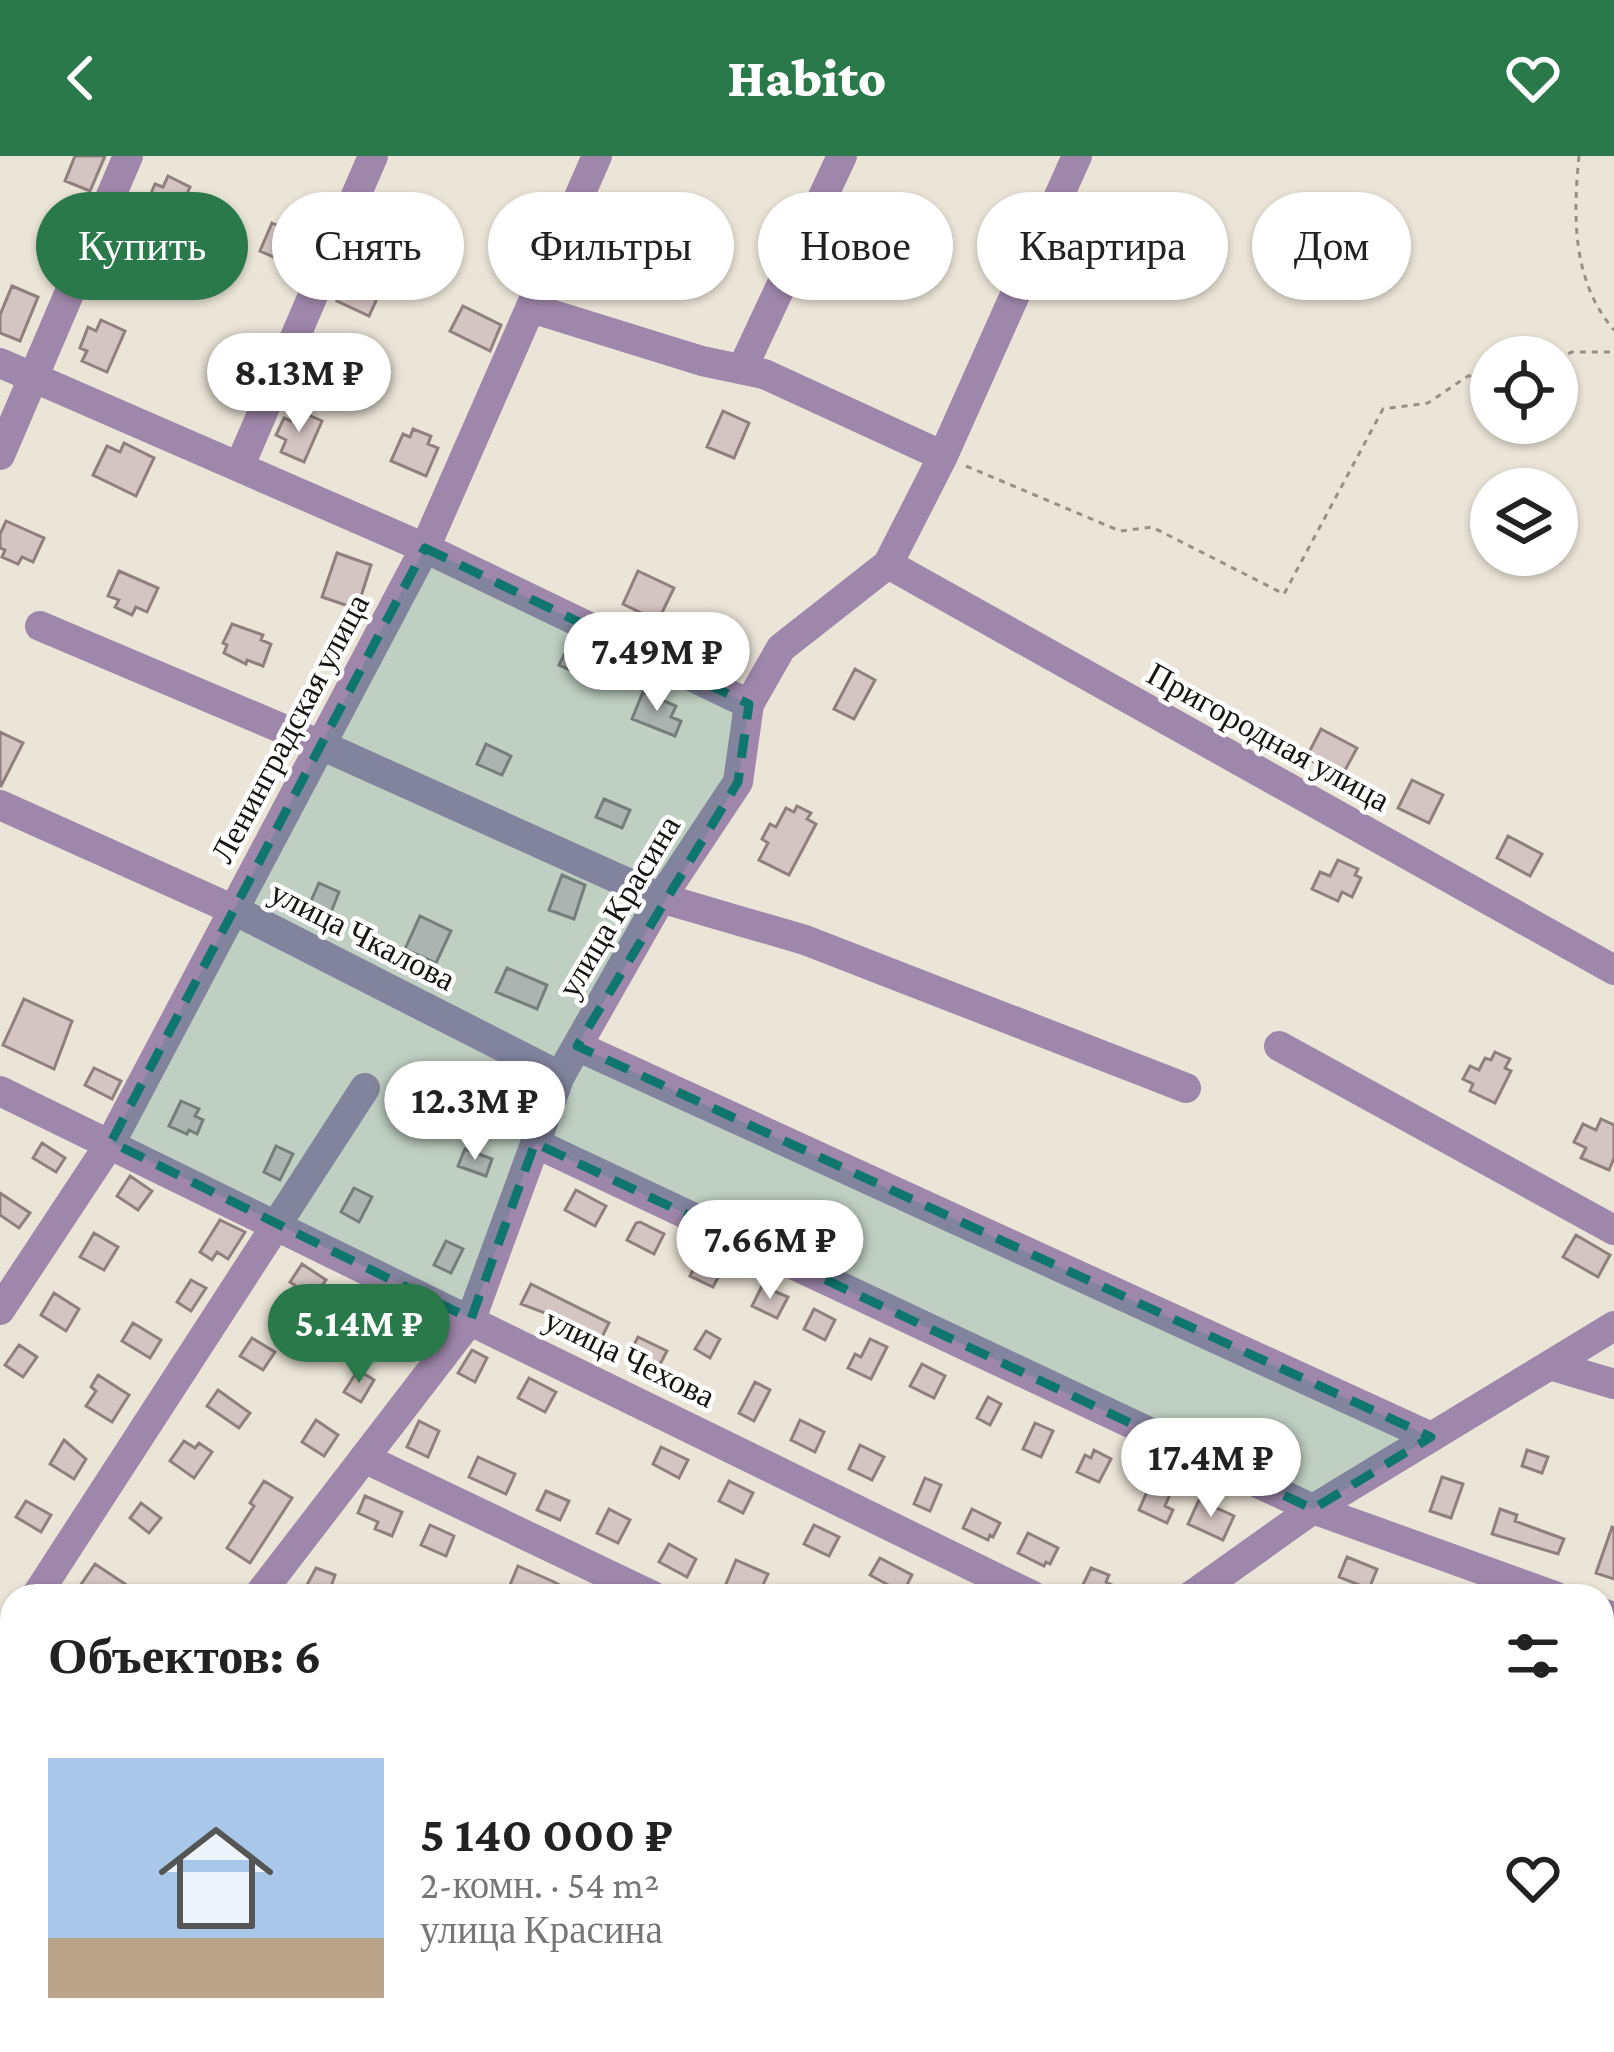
<!DOCTYPE html>
<html lang="ru">
<head>
<meta charset="utf-8">
<style>
	:root { --surface:#fff; --page:#f2f2f2; --text:#222; --muted:#767676; --accent:#2a794a }
	body { margin:0; font-family:"Crimson Pro",serif; background:var(--page); color:var(--text); height:100vh; display:flex; flex-direction:column; font-size:45px; white-space:nowrap }
	* { box-sizing:border-box; margin:0 }
	p { font-size:39px; color:var(--muted) }
	.icon { flex:none; width:66px; height:66px; fill:none; stroke:currentColor; stroke-width:2; stroke-linecap:round; stroke-linejoin:round }
	.map { position:relative; flex:1; overflow:hidden }
	.panel { position:absolute; left:0px; top:1428px; width:1614px; height:468px; display:flex; flex-direction:column; background:var(--surface); border-radius:36px 36px 0 0; box-shadow:0 3px 9px #0004 }
	.panel>* { flex:none }
	.guide { position:absolute; left:36px; top:36px; width:1542px; height:108px; display:flex; gap:24px }
	.controls { position:absolute; left:1470px; top:180px; display:grid; gap:24px }
	.controls a { display:grid; place-items:center; width:108px; height:108px; border-radius:50%; background:var(--surface); box-shadow:0 3px 9px #0004; font-size:60px }
	.price { position:absolute; translate:-50% -102px; padding:0 27px; border-radius:42px; background:#fff; color:#222; font-size:39px; line-height:78px; filter:drop-shadow(0 3px 6px #0008) }
	.price::after { content:''; position:absolute; left:50%; top:72px; width:36px; height:27px; margin-left:-18px; background:inherit; clip-path:polygon(0 0,100% 0,50% 100%) }
	.price.selected { background:var(--accent); color:#fff }
	ul { padding:0; list-style:none }
	li { display:flex; align-items:center; gap:36px; height:300px; padding:0 48px }
	li span { display:grid; place-items:center; flex:none; width:336px; height:240px; border-radius:0px; color:#555 }
	li>.icon { margin-inline-start:auto }
	span .icon { width:144px; height:144px; fill:#fffc; stroke-width:1 }
	li b { font-size:51px }
	h2 { display:flex; justify-content:space-between; align-items:center; height:144px; padding:0 48px; font-size:51px }
	.tag { padding:0 42px; border-radius:54px; background:var(--surface); box-shadow:0 3px 9px #0004; font-size:42px; line-height:108px }
	.tag.selected { background:var(--accent); color:#fff }
	header { display:flex; justify-content:space-between; align-items:center; height:156px; padding:0 48px; background:var(--accent); color:#fff; font-size:54px; font-weight:800 }
	.map>svg:first-child { display:block }
	.building { fill:#d4c4c2; stroke:#8f807e; stroke-width:3 }
	.lines { fill:none; stroke-linecap:round; stroke-linejoin:round }
	.path { stroke:#969188; stroke-width:3; stroke-dasharray:6 6; stroke-linecap:butt }
	.minor { stroke:#9f87ab; stroke-width:30 }
	.rail-casing { stroke:#5a564f; stroke-width:10 }
	.rail { stroke:#fff; stroke-width:6; stroke-dasharray:18; stroke-linecap:butt }
	.marked { fill:#0f766e; fill-opacity:0.2; stroke:#0f766e; stroke-width:9; stroke-dasharray:24 15; stroke-linejoin:round }
	.labels { text-anchor:middle; stroke-width:9; stroke-linejoin:round; paint-order:stroke }
	.street-label { font-size:33px; fill:#181511; stroke:#fff }
</style>
</head>
<body>
<header><svg class="icon" aria-label="back" viewBox="0 0 24 24"><path d="M15 5l-7 7 7 7"/></svg>Habito<svg class="icon" aria-label="heart" viewBox="0 0 24 24"><path d="M12 20l-8-8c-3-5 5-10 8-4 3-6 11-1 8 4z"/></svg></header>
<div class="map">
<svg width="1614" height="1896" viewBox="0 0 1614 1896">
	<rect width="100%" height="100%" fill="#ebe5d8"/>
	<!-- building -->
	<path class="building" d="M75,0h30l-15,35 -25,-10z
		M168,20l22,11 -18,41 -24,-10 6,-12 -7,-3 8,-19 8,3z
		M272,67l27,12 -12,28 -27,-12z
		M603,88l22,10 -12,25 -22,-10z
		M364,110l23,11 -18,39 -32,-15 12,-27 9,4z
		M12,130l26,11 -18,44 -20,-8v-18z
		M463,150l38,19 -11,26 -40,-20z
		M101,164l24,11 -18,41 -25,-11 5,-10 -7,-3 8,-21 8,4z
		M297,254l25,11 -18,41 -23,-10 5,-12 -10,-5 8,-17 7,3z
		M723,255l26,12 -15,35 -27,-11z
		M413,273l18,7 -3,8 10,4 -12,28 -35,-15 12,-27 7,3z
		M124,287l30,15 -18,38 -43,-21 14,-29 13,6z
		M6,365l38,17 -11,24 -11,-5 -4,7 -16,-7 3,-7 -5,-2v-14z
		M337,397l34,12 -14,44 -35,-12z
		M119,415l39,17 -11,24 -11,-5 -4,8 -17,-8 4,-7 -11,-4z
		M638,415l36,17 -16,33 -35,-17z
		M232,468l31,11 -2,5 10,4 -8,22 -16,-6 -1,4 -22,-11 3,-8 -4,-2z
		M568,491l27,12 -9,18 -27,-12z
		M855,513l20,11 -21,39 -20,-10z
		M643,536l33,14 -5,11 10,4 -6,15 -43,-17z
		M1321,573l36,19 -13,24 -13,-8 -3,5 -22,-11z
		M0,576l23,11 -22,43h-1z
		M486,588l25,12 -9,19 -25,-11z
		M1412,624l31,15 -14,28 -31,-15z
		M604,643l26,11 -8,18 -26,-11z
		M797,650l14,7 -4,6 9,5 -27,51 -30,-15 9,-17 -6,-4 8,-15 6,3 10,-19 8,4z
		M1508,680l34,18 -12,22 -33,-18z
		M1338,704l20,9 -3,6 6,3 -9,19 -10,-5 -4,9 -26,-12 8,-17 10,4z
		M562,719l23,10 -11,34 -25,-9z
		M319,727l20,9 -8,20 -21,-9z
		M420,760l31,15 -15,32 -31,-14z
		M507,812l40,17 -10,24 -41,-17z
		M24,843l48,22 -18,48 -51,-24z
		M1495,896l15,7 -5,9 6,3 -16,32 -25,-12 3,-7 -10,-5 7,-13 9,4 6,-12 6,2z
		M94,912l27,13 -9,18 -27,-14z
		M181,945l18,8 -4,7 8,4 -6,14 -8,-4 -2,4 -18,-8z
		M1601,963l13,6v33l-5,12 -28,-12 5,-10 -12,-6 9,-18 13,6z
		M42,987l23,15 -9,14 -23,-14z
		M276,990l17,8 -13,26 -16,-8z
		M465,993l27,10 -6,17 -28,-10z
		M130,1020l22,15 -14,19 -21,-14z
		M354,1032l18,9 -13,25 -18,-10z
		M576,1034l30,16 -11,20 -30,-16z
		M0,1037l30,20 -11,15 -19,-13z
		M220,1064l25,12 -17,27 -11,-7 -5,8 -12,-8z
		M640,1066l24,12 -10,20 -27,-14 9,-17z
		M94,1077l24,14 -14,23 -24,-13z
		M1576,1079l34,20 -12,22 -35,-20z
		M446,1085l17,8 -12,24 -17,-8z
		M701,1099l23,11 -11,21 -23,-11z
		M302,1108l24,16 -13,18 -23,-16z
		M191,1124l15,8 -15,23 -14,-9z
		M531,1128l78,39 -10,20 -25,-13 3,-5 -56,-21z
		M762,1130l26,11 -11,21 -25,-12z
		M54,1137l25,16 -13,22 -25,-16z
		M814,1153l21,11 -10,20 -21,-11z
		M390,1156l22,16 -15,22 -22,-15z
		M133,1167l28,17 -11,18 -28,-17z
		M706,1175l14,8 -10,19 -15,-9z
		M638,1181l29,14 -10,19 -29,-14z
		M252,1182l23,14 -12,18 -23,-14z
		M870,1183l17,8 -16,32 -23,-11 7,-14 6,3z
		M19,1189l18,12 -14,20 -18,-12z
		M472,1194l15,8 -12,24 -17,-9z
		M922,1208l23,12 -11,22 -24,-12z
		M358,1214l16,10 -13,22 -17,-10z
		M98,1219l31,20 -17,27 -26,-16 10,-15 -5,-4z
		M529,1222l27,14 -11,20 -27,-14z
		M755,1226l15,8 -16,31 -15,-8z
		M218,1234l32,23 -11,15 -32,-22z
		M988,1241l13,7 -11,21 -13,-7z
		M316,1264l22,15 -14,21 -22,-14z
		M800,1264l24,12 -9,20 -24,-12z
		M419,1265l20,10 -11,26 -21,-10z
		M1035,1267l18,8 -12,26 -18,-8z
		M64,1284l22,19 -12,20 -24,-15z
		M184,1285l11,7 4,-5 13,9 -18,26 -24,-17z
		M860,1289l24,12 -12,23 -23,-11z
		M661,1291l27,13 -9,18 -26,-14z
		M1094,1294l17,9 -12,23 -22,-10 8,-17 6,3z
		M1527,1294l21,7 -6,16 -20,-7z
		M478,1301l37,17 -9,20 -37,-17z
		M1442,1321l21,7 -12,34 -21,-7z
		M925,1322l16,7 -11,26 -16,-7z
		M1152,1324l20,9 -7,17 8,4 -6,13 -28,-13z
		M264,1325l28,17 -42,65 -23,-15 27,-42 -4,-3z
		M729,1325l24,12 -10,20 -24,-12z
		M546,1335l23,10 -9,19 -23,-10z
		M365,1340l37,16 -10,24 -17,-7 3,-7 -20,-9z
		M1199,1344l35,16 -11,24 -35,-16z
		M26,1345l25,14 -10,17 -25,-15z
		M141,1347l20,15 -12,15 -19,-15z
		M609,1353l21,11 -12,23 -21,-10z
		M972,1353l28,14 -7,14 -3,-2 -2,5 -25,-12z
		M1500,1353l17,6 -2,6 49,18 -6,15 -66,-20z
		M430,1369l24,11 -8,20 -25,-11z
		M814,1369l25,12 -10,19 -25,-12z
		M1612,1371l2,1v51l-18,-6z
		M1028,1377l30,15 -8,16 -4,-2 -2,4 -26,-13z
		M669,1388l27,15 -9,18 -28,-15z
		M1347,1401l30,12 -8,20 -30,-12z
		M880,1402l32,17 -9,18 -33,-18z
		M736,1404l32,14 -10,22h-37z
		M95,1408l30,20 -8,12h-44z
		M518,1410l34,15 29,15h-44l-27,-11z
		M316,1412l19,7 -7,21h-27z
		M1091,1412l18,7 -3,7 6,3 -5,11 -27,-5z"/>
	<g class="lines">
		<!-- path -->
		<path class="path" d="M1579,0c-6,61 -7,125 35,174
			M1557,202l15,-6h42
			M966,310l154,65 32,-4 132,67 99,-185 45,-6 40,-27 23,-2"/>
		<!-- minor -->
		<path class="minor" d="M531,152l171,53 62,13 179,82
			M0,207l425,185 324,156
			M742,213l100,-213
			M0,299l128,-299
			M240,309l133,-309
			M888,408l726,406
			M40,470l281,119 340,153 144,42 381,148
			M0,649l234,105 326,166
			M577,890l854,391
			M1279,890l335,184
			M0,935l1033,505
			M535,987l778,366 242,87
			M0,1154l111,-168 314,-594 172,-392
			M1550,1209l64,19
			M364,1302l289,138
			M36,1440l329,-508
			M258,1440l213,-277 89,-243 101,-178 77,-116 11,-78 32,-56 107,-84 55,-108 134,-300
			M1191,1440l122,-87 301,-183
			M1602,1457l12,4
			M0,1495l12,-18
			M1602,1665l12,4
			M0,1682l12,1
			M965,1884l41,12
			M0,1892l27,4
			M1345,1896l6,-12"/>
		<defs>
			<path id="rail" d="M0,1848l12,2
				M204,1884l68,12
				M298,1884l67,12"/>
		</defs>
		<!-- rail casing -->
		<use href="#rail" class="rail-casing"/>
		<!-- rail -->
		<use href="#rail" class="rail"/>
	</g>
	<!-- marked area -->
	<path class="marked" d="M425,392l324,156 -11,78 -161,264 854,391 -118,72 -778,-366 -64,176 -360,-177z"/>
	<g class="labels">
		<!-- street labels -->
		<g class="street-label">
			<text transform="translate(289 572) rotate(-62)" y="12">Ленинградская улица</text>
			<text transform="translate(1269 580) rotate(29)" y="12">Пригородная улица</text>
			<text transform="translate(618 750) rotate(-59)" y="12">улица Красина</text>
			<text transform="translate(363 779) rotate(27)" y="12">улица Чкалова</text>
			<text transform="translate(630 1201) rotate(26)" y="12">улица Чехова</text>
		</g>
	</g>
</svg>
<div class="controls">
<a><svg class="icon" aria-label="locate" viewBox="0 0 24 24"><circle cx="12" cy="12" r="6"/><path d="M12 2v4M12 18v4M2 12h4M18 12h4"/></svg></a>
<a><svg class="icon" aria-label="layers" viewBox="0 0 24 24"><path d="M12 4l9 5-9 5-9-5zM3 14l9 5 9-5"/></svg></a>
</div>
<b class="price" style="left:299px;top:279px">8.13M ₽</b>
<b class="price" style="left:657px;top:558px">7.49M ₽</b>
<b class="price" style="left:475px;top:1007px">12.3M ₽</b>
<b class="price" style="left:770px;top:1146px">7.66M ₽</b>
<b class="price selected" style="left:359px;top:1230px">5.14M ₽</b>
<b class="price" style="left:1211px;top:1364px">17.4M ₽</b>
<div class="guide">
<a class="tag selected">Купить</a>
<a class="tag">Снять</a>
<a class="tag">Фильтры</a>
<a class="tag">Новое</a>
<a class="tag">Квартира</a>
<a class="tag">Дом</a>
</div>
<section class="panel">
<h2>Объектов: 6<svg class="icon" aria-label="filters" viewBox="0 0 24 24"><path d="M4 7h16M4 17h16"/><circle cx="9" cy="7" r="2"/><circle cx="15" cy="17" r="2"/></svg></h2>
<ul>
<li><span style="background:linear-gradient(#a9c7e8 75%,#b9a48a 0)"><svg class="icon" aria-label="home" viewBox="0 0 24 24"><path d="M3 11l9-7 9 7M6 9v11h12V9"/></svg></span><div><b>5 140 000 ₽</b><p>2-комн. · 54 m²</p><p>улица Красина</p></div><svg class="icon" aria-label="heart" viewBox="0 0 24 24"><path d="M12 20l-8-8c-3-5 5-10 8-4 3-6 11-1 8 4z"/></svg></li>
</ul>
</section>
</div>
</body>
</html>
